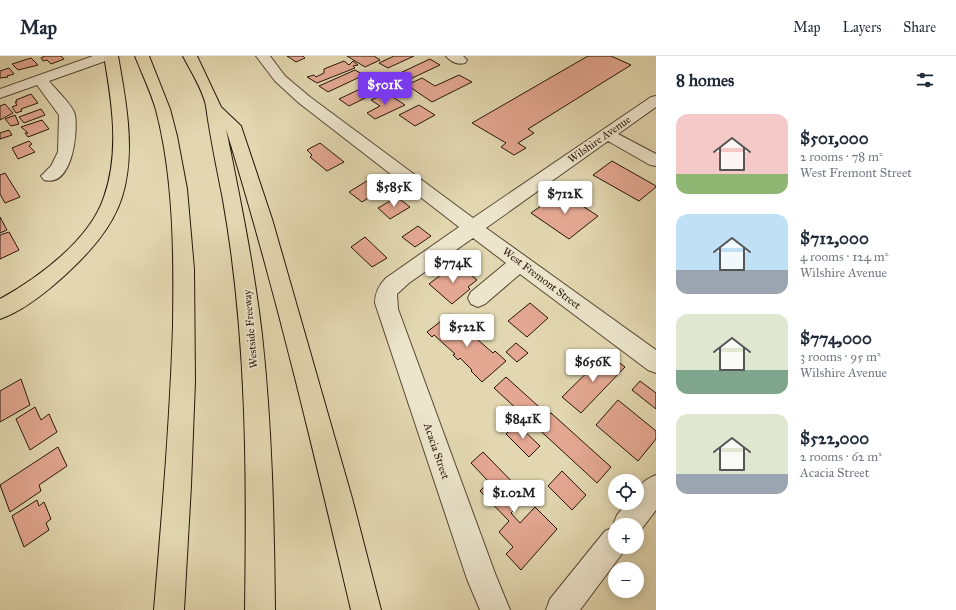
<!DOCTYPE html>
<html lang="en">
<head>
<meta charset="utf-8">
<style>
	:root { --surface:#fff; --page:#f6f6f7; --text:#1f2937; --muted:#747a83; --line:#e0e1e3; --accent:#7c3aed }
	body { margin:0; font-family:"IM FELL Great Primer",serif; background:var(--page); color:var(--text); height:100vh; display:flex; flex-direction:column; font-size:15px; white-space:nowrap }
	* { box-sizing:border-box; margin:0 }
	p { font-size:13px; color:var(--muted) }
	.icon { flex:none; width:22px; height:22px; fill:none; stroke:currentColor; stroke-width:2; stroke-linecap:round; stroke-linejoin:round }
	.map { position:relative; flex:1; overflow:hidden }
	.drawer { display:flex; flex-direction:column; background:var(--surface); width:300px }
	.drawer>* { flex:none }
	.controls { position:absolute; left:608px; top:418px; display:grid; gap:8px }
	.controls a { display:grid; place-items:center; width:36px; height:36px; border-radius:50%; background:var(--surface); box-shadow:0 2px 10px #0003; font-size:20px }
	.price { position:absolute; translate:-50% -34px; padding:0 9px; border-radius:4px; background:#fff; color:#222; font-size:13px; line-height:26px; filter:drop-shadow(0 1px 2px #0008) }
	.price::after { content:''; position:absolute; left:50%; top:24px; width:12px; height:9px; margin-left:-6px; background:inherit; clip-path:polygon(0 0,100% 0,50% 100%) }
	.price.selected { background:var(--accent); color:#fff }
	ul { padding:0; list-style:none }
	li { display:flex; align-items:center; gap:12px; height:100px; padding:0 20px }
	li span { display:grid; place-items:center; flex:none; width:112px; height:80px; border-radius:12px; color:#555 }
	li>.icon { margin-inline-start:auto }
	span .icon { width:48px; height:48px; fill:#fffc; stroke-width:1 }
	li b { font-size:17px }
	h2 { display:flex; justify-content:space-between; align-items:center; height:48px; padding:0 20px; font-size:17px }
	header { display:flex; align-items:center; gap:24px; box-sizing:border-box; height:56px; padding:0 20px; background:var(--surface); border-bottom:1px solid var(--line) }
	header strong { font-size:19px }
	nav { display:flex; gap:22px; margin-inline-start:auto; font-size:14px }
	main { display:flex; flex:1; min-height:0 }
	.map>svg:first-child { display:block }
	.building { fill:#e4a892; stroke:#271508 }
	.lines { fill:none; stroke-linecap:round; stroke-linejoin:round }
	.minor-casing { stroke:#564632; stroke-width:2 }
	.highway-casing { stroke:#271508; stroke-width:2 }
	.minor { fill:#ece5cc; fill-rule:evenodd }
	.highway { fill:#e2d7b0; fill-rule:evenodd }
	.labels { text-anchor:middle; stroke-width:4; stroke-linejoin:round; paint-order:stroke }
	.street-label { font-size:11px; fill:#271508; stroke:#ece5cc }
</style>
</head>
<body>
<header>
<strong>Map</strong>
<nav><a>Map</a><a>Layers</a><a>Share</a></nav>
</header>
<main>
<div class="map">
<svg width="656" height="554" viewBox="0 0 656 554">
	<rect width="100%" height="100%" fill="#e2d7b0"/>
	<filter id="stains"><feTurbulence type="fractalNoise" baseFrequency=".005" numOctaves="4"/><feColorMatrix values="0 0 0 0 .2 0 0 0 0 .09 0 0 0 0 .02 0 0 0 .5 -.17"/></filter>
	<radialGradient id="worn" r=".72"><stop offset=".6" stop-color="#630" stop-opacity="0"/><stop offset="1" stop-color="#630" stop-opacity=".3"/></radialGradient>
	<!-- building -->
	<path class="building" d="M45,0h16l3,3 -13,5 -4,-4 -4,1 -2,-3z
		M287,0h16l2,2 -9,4z
		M347,0h27l6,4 -15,7z
		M394,0h20l-26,12 -9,-5z
		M588,0h23l20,9 -103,64 6,4 -16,10 8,5 -12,7 -13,-8 5,-4 -34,-20z
		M31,2l7,7 -20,5 -6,-6z
		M430,3l10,6 -32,15 -10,-6z
		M344,5l5,4 4,-4 5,4 -5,1 2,2 -38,15 -10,-6 7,-2 2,2 8,-4v-4z
		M9,12l5,6 -7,2 1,1 -8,1v-7z
		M355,14l9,5 -36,17 -9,-6z
		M459,19l13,7 -40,20 -25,-17 15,-7 13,8z
		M377,25l10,6 -38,19 -10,-7z
		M387,37l18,12 -30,14 -8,-6 13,-7 -9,-6z
		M31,38l7,9 -17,6 1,2 -6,2 -4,-6 5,-2 -2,-3h2l-1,-2z
		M5,48l8,9 -13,7v-14z
		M419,49l16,10 -20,11 -16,-11z
		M41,53l4,6 -21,8 -5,-6z
		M15,59l4,9 -8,2 -6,-7z
		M42,64l7,9 -21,8 -3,-4h3l-7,-6z
		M9,74l3,5 -12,4v-6z
		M29,85l3,3 -3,2 6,6 -17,7 -6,-11z
		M320,87l24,19 -17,9 -17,-14 2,-2 -5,-5z
		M612,105l44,25v1l-17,14 -46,-26z
		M5,117l15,24 -15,6 -5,-9v-19z
		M370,123l12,10 -20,13 -13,-10z
		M561,136l37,24 -29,23 -38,-26z
		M397,141l13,10 -20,12 -12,-11z
		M0,161l7,13 -7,3z
		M418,170l13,10 -16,11 -13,-10z
		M9,176l10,18 -19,9v-24z
		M365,181l22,21 -15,9 -21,-20z
		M459,209l18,15 -9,7 2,2 -18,15 -23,-20 17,-13 3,2z
		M530,247l18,15 -21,19 -19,-16z
		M450,258l8,7 -2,1 8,6 2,-1 6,4 -2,2 23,20 2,-2 11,10 -24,21 -11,-11 1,-1 -12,-12 -2,2 -5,-5 2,-1 -21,-19 -2,2 -5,-5z
		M516,287l12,10 -11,9 -11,-10z
		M607,297l18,14 -44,46 -19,-16z
		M506,321l42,38 3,-2 60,54 -14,16 -103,-95z
		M21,323l9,26 -30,17v-31z
		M640,325l16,12v16l-24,-19z
		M618,344l38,31v8l-18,22 -42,-36z
		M35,351l6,13 8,-6 8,18 -27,18 -14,-31z
		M517,368l23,22 -11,11 -23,-23z
		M58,391l9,19 -28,19 2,6 -31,21 -10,-27z
		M483,396l44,45 -16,16 9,10 15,-16 22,22 -36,41 -15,-16 7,-7 -14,-15 10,-11 -29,-30 9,-9 -18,-19z
		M562,415l24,24 -14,15 -24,-24z
		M37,444l2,6 5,-4 7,17 -5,4 3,7 -25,17 -12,-31z"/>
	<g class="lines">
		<defs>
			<path id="minor" d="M93,0h20l-2,3 -62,22c6,8 24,24 26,34 3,19 -3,73 -31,65l-3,-4 10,-10 7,-14 1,-37 -22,-30 -37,13v-9z
				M256,0h14l15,20 25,21 163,121 178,-121 5,-1v11l-38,27 38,20v12l-6,-1 -42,-24 -122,87 170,122v23l-8,-3 -128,-96 -35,30 -7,3 -7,-3 -3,-6 3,-6 35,-29 -33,-25 -64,45 -12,11 1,15 98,267 14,34h-30l-13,-31 -92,-276c0,-10 4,-18 11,-25l73,-51 -160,-124 -24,-22z
				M446,0h17l4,4 -2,3c-7,2 -14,-1 -19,-7z
				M656,419v35l-19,25v-10h-22v22h12l-47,63h-34l4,-11 55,-68 9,-4 -1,-2 4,-10 10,-12h10c0,-16 4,-22 19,-28z"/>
			<path id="highway" d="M104,0h14c8,45 18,96 4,141 -10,32 -35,58 -59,80 -18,16 -40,34 -63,42v-20c38,-21 90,-59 104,-102 16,-45 8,-95 0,-141z
				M135,0h14l21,53 7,27 10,53 7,80 1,113 -4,103 -7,125h-30c8,-95 16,-189 19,-284 1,-70 1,-148 -17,-216 -5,-18 -14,-36 -21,-54z
				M183,0h14l24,51 20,19 31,93 80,279 29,112h-30c-38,-161 -76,-323 -125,-481 14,69 28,137 36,206 10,91 12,183 13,275h-30c2,-137 2,-275 -22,-410 -6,-31 -13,-64 -17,-94 -3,-16 -16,-36 -23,-50z"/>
		</defs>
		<!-- minor casing -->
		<use href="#minor" class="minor-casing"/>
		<!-- highway casing -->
		<use href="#highway" class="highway-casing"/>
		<!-- minor -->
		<use href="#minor" class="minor"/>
		<!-- highway -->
		<use href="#highway" class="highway"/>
	</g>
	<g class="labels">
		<!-- street labels -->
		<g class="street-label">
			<text transform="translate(599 83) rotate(-35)" y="4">Wilshire Avenue</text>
			<text transform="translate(542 222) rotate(37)" y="4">West Fremont Street</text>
			<text transform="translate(250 273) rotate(-95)" y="4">Westside Freeway</text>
			<text transform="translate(437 395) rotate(71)" y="4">Acacia Street</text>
		</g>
	</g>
	<rect width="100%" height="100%" filter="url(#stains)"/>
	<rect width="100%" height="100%" fill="url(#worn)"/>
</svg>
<div class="controls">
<a><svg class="icon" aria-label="locate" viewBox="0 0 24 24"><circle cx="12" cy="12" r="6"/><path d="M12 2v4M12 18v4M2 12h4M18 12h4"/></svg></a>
<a>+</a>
<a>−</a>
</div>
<b class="price selected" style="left:385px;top:50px">$501K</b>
<b class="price" style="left:394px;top:152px">$585K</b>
<b class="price" style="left:565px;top:159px">$712K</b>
<b class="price" style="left:453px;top:228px">$774K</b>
<b class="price" style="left:467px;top:292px">$522K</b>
<b class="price" style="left:593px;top:327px">$656K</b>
<b class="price" style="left:523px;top:384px">$841K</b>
<b class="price" style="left:514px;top:458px">$1.02M</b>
</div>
<section class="drawer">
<h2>8 homes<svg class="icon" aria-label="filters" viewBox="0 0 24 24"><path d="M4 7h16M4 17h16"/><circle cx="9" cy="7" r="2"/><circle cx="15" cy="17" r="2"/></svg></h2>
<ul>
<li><span style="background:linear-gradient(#f6c9c9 75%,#8fb573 0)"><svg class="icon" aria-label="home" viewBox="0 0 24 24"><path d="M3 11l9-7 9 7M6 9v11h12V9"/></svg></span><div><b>$501,000</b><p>2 rooms · 78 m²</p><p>West Fremont Street</p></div></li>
<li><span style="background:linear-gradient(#bfe0f5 70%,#9aa5b1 0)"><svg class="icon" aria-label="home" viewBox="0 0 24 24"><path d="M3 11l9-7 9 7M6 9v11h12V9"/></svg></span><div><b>$712,000</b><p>4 rooms · 124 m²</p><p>Wilshire Avenue</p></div></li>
<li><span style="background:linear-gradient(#dfe7d0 70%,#7fa58c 0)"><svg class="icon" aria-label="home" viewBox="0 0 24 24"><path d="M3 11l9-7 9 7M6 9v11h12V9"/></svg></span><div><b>$774,000</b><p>3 rooms · 95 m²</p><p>Wilshire Avenue</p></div></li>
<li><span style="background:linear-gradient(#dfe7d0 75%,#9aa5b1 0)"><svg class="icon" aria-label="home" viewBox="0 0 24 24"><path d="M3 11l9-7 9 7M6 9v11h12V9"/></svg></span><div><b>$522,000</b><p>2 rooms · 62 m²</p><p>Acacia Street</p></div></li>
</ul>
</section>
</main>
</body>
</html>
